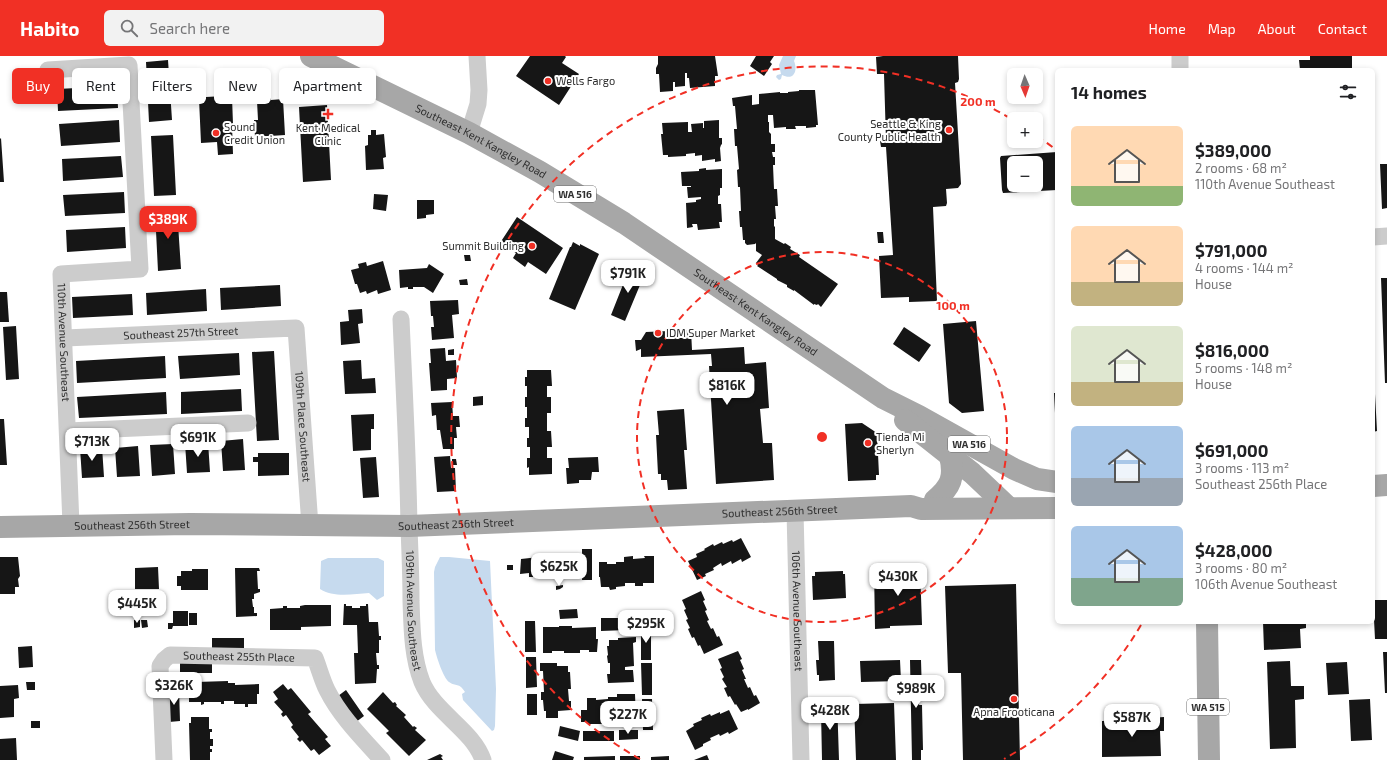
<!DOCTYPE html>
<html lang="en">
<head>
<meta charset="utf-8">
<style>
	:root { --surface:#fff; --page:#f2f2f2; --text:#202124; --muted:#757577; --accent:#f13025 }
	body { margin:0; font-family:"Exo 2",sans-serif; background:var(--page); color:var(--text); height:100vh; display:flex; flex-direction:column; font-size:15px; white-space:nowrap }
	* { box-sizing:border-box; margin:0 }
	p { font-size:13px; color:var(--muted) }
	.icon { flex:none; width:22px; height:22px; fill:none; stroke:currentColor; stroke-width:2; stroke-linecap:round; stroke-linejoin:round }
	.map { position:relative; flex:1; overflow:hidden }
	.details { position:absolute; left:1055px; top:12px; width:320px; height:556px; display:flex; flex-direction:column; background:var(--surface); border-radius:6px; box-shadow:0 2px 6px #0003 }
	.details>* { flex:none }
	.banner { position:absolute; left:12px; top:12px; width:380px; height:36px; display:flex; gap:8px }
	.needle { width:26px; rotate:178deg }
	.controls { position:absolute; left:1007px; top:12px; display:grid; gap:8px }
	.controls a { display:grid; place-items:center; width:36px; height:36px; border-radius:6px; background:var(--surface); box-shadow:0 2px 6px #0003; font-size:20px }
	.price { position:absolute; translate:-50% -34px; padding:0 9px; border-radius:8px; background:#fff; color:#222; font-size:13px; line-height:26px; filter:drop-shadow(0 1px 2px #0008) }
	.price::after { content:''; position:absolute; left:50%; top:24px; width:12px; height:9px; margin-left:-6px; background:inherit; clip-path:polygon(0 0,100% 0,50% 100%) }
	.price.on { background:var(--accent); color:#fff }
	ul { padding:0; list-style:none }
	li { display:flex; align-items:center; gap:12px; height:100px; padding:0 16px }
	li span { display:grid; place-items:center; flex:none; width:112px; height:80px; border-radius:6px; color:#555 }
	li>.icon { margin-inline-start:auto }
	span .icon { width:48px; height:48px; fill:#fffc; stroke-width:1 }
	li b { font-size:17px }
	h2 { display:flex; justify-content:space-between; align-items:center; height:48px; padding:0 16px; font-size:17px }
	.tag { padding:0 14px; border-radius:6px; background:var(--surface); box-shadow:0 2px 6px #0003; font-size:14px; line-height:36px }
	.tag.on { background:var(--accent); color:#fff }
	header { display:flex; align-items:center; gap:24px; box-sizing:border-box; height:56px; padding:0 20px; background:var(--accent); color:#fff }
	header strong { font-size:19px }
	nav { display:flex; gap:22px; margin-inline-start:auto; font-size:14px }
	.search { width:280px; height:36px; background:var(--page); display:flex; align-items:center; gap:10px; box-sizing:border-box; padding:0 14px; border-radius:6px; color:var(--muted); font-size:15px }
	.map>svg:first-child { display:block }
	.water { fill:#c6daee }
	.building { fill:#161616; fill-rule:evenodd }
	.lines { fill:none; stroke-linecap:round; stroke-linejoin:round }
	.minor { stroke:#ccc; stroke-width:17 }
	.major { stroke:#a7a7a7; stroke-width:22 }
	.ring { fill:none; stroke:#f13025; stroke-width:2; stroke-dasharray:7 5 }
	.poi-dot { fill:#f13025; stroke:#fff; stroke-width:1.5 }
	.labels { text-anchor:middle; stroke-width:4; stroke-linejoin:round; paint-order:stroke }
	.shield { fill:#fff; stroke:#6d6d6d; stroke-width:1 }
	.shield-label { font-size:10px; font-weight:bold; fill:#2f2f2f }
	.poi-label { font-size:11px; fill:#2f2f2f; stroke:#fff; text-anchor:start }
	.street-label { font-size:11px; fill:#2f2f2f; stroke:#fff }
	.centre { fill:#f13025; stroke:#fff; stroke-width:2 }
	.ring-label { font-size:12px; text-anchor:middle; font-weight:bold; fill:#f13025; stroke:#fff; stroke-width:4; stroke-linejoin:round; paint-order:stroke }
</style>
</head>
<body>
<header>
<strong>Habito</strong>
<div class="search"><svg class="icon" aria-label="search" viewBox="0 0 24 24"><circle cx="10" cy="10" r="6"/><path d="M15 15l6 6"/></svg>Search here</div>
<nav><a>Home</a><a>Map</a><a>About</a><a>Contact</a></nav>
</header>
<div class="map">
<svg width="1387" height="704" viewBox="0 0 1387 704">
	<rect width="100%" height="100%" fill="#fff"/>
	<!-- water -->
	<path class="water" d="M783,0h13l-2,5c4,10 0,20 -12,14l-1,4 -2,1 -3,-3 1,-2 4,-1 -2,-9z
		M440,501h9l41,4 6,128 -1,37 -1,4 -2,1 -29,-31 -1,-6 3,-2c-6,-10 -9,-5 -16,-10 -6,-5 -12,-24 -14,-32l-1,-78 1,-5z
		M328,502h50l6,3v35l-7,4 -8,-7c-15,1 -36,5 -49,-4l1,-28z"/>
	<!-- building -->
	<path class="building" d="M530,0h35l1,1 -4,6 17,11 -20,31 -43,-29z
		M658,0h57l3,20h-3v10l-25,2 -1,-10h-2v-5h-2v13l-10,1v-5h-2v9l-13,1 -1,-18h-3v-6l2,-4z
		M756,0h18l-4,6 2,2 -8,12 -14,-10z
		M883,0h75l1,23 -1,3 -3,1 6,101 -3,4 -12,1 1,14 -1,3 -13,1 4,94 -28,1v-5l-28,1 -2,-42 14,-1 -7,-108h-5l-1,-6h6l-2,-67h-7l-1,-17z
		M1310,0h42v14h-52l-1,-10h11z
		M168,4l4,60 -23,2 -3,-60z
		M117,30l1,22 -60,3 -1,-22z
		M799,34h16l3,35h-2v2l-10,1v-2h-11l1,3h-10v-2l-12,1 -1,-13h-5v7h1v10l2,2v10h4v8h-3l1,5h2v8h-2l1,24h3l1,17h-3l1,13h-2v8l1,-1v13l9,5 1,-1 6,4 -1,2 10,6 -1,2 39,27 -17,23 -3,-3 -1,1 -3,-1v1l-20,-15v1l-7,-4v-2l-10,-5v-1l-20,-13 1,-1 -2,-2 6,-8 -6,-4v-8l-1,1 -8,1 -2,-2v-3h-2l-1,-13h-2l-1,-16h2l-1,-24h-2l-1,-17 2,-1 -2,-23h-2l-1,-17h3l-2,-23h-2l-1,-8 20,-3v10l7,-1v-10l21,-2v1h8v-1l11,-1z
		M271,37v7l12,-1 2,36 -30,2 -1,-17h4l-1,-19 7,-1v-6z
		M224,40v2l8,-1 1,27 -1,1 1,29 -15,1 -1,-13 -16,1 -2,-44h7v-2z
		M327,49l4,75 -28,2 -4,-75z
		M119,64l1,22 -59,4 -2,-22z
		M719,64v18h3v6l-1,1 -1,3 1,13 -6,1v-3l-13,2v-6l-7,1v-3l-9,1v2l-18,1v-2h-5l-2,-21h2l-1,-11 26,-1v10h4l-1,-8 12,-1v5h1v-7z
		M371,74h5v5l8,-1 2,23 -3,1 1,11 -18,1 -1,-24 3,-1v-10h3z
		M173,79l3,60 -22,1 -3,-60z
		M1,82l3,44h-4v-43z
		M1057,96v38l-54,3 -1,-3 -2,-32 1,-2zM1014,107h22v22h-22z
		M121,100l2,21 -60,4 -1,-22z
		M1380,108h7v44l-5,1z
		M706,112v2l16,-1v19h-2v7l-2,1v8h3l1,18h-3l1,6 -22,2 -1,-6h-5l1,3 -6,1 -1,-25 10,-1v-2l5,-1v-2l-13,1 -1,-11h4v-1h-9l-1,-14 18,-1v-2z
		M124,136l1,21 -60,3 -2,-21z
		M374,138l14,1 -2,16 -13,-2z
		M417,144h17v14l-8,1v3l-9,1z
		M177,153l4,60 -23,2 -3,-60z
		M517,161l46,31 -17,26 -18,-12 -3,5 -12,-9 3,-5 -16,-10z
		M125,171l1,21 -59,4 -1,-22z
		M877,176h6l1,11h-6z
		M573,186l7,4v-2l19,10 -24,56 -26,-11 21,-52h1z
		M464,199h6l1,6h-6z
		M383,205l8,29 -13,4 -1,-4 -10,4 -1,-3 -6,2 -3,-9h-2l-4,-14 8,-2 -1,-4 8,-2 1,4z
		M429,208l15,10 -11,19 -9,-6h-11v2h-5v-2l-8,1 -1,-18 28,-2z
		M630,211l12,4 -1,1 4,1 -20,48 -14,-6z
		M1381,222h6v105h-2z
		M467,223l1,6h-8l-1,-5z
		M280,229l1,21 -60,4 -1,-22z
		M206,233l1,22 -60,4 -1,-22z
		M0,236h7l2,30h-9z
		M132,238l1,21 -60,3 -1,-21z
		M458,244l1,14 -7,1 2,23 -22,2 -1,-13h3l-1,-11h-2l-1,-15z
		M362,253l1,14 -5,1 2,19 -19,2 -1,-23 9,-1 -1,-11z
		M976,265l8,90 -22,2 -13,-10 -6,-79z
		M16,270l3,53 -13,1 -3,-53z
		M904,271l27,18 -12,17 -26,-18z
		M691,274l1,20 52,-3 1,17 21,-2 3,46 -9,1 3,34h9l2,37 -58,4 -7,-118h3l-1,-12 -70,3v-8l-5,2 -1,-11h6l5,-8z
		M445,292l1,13 10,-1 1,18 -10,1v11l-16,1 -2,-28h2l-1,-14z
		M454,293v6h-6v-5z
		M274,295l5,89 -22,1 -5,-89z
		M239,297l1,22 -60,4 -2,-23z
		M165,300l1,22 -89,5 -1,-22z
		M361,304l1,19 13,-1 1,15 -31,1 -2,-33z
		M527,314h24l1,16h-5v11h4v16h-4v18h4l1,16h-5v11h5v16l-23,1v-8l-2,1v-10h3v-11h-3v-9h2v-11h-4v-9h2v-11h-2v-10h2v-11h-2v-9h2z
		M241,333l1,22 -61,3v-22z
		M166,336l1,22 -88,4 -2,-21z
		M1054,337h3v40h-1z
		M1373,338h2l2,37 -4,1z
		M483,340v9l-10,1v-9z
		M452,346l1,14h6l1,11h-4l1,11h-3v11h-11l-3,-19h-3l-1,-15 -4,1 -1,-13z
		M684,353l3,41h-3l3,39 -19,1 -1,-10h-6v-6h-3l-2,-39h3l-2,-24z
		M374,358v15h-3v21l-18,1 -2,-36z
		M0,363h4l3,46h-7z
		M862,367l15,10 2,42h-3v5l-28,1 -3,-57z
		M243,383l2,31 -22,1 -2,-30z
		M208,386l2,30 -23,1 -2,-30z
		M173,388l2,30 -23,2 -2,-31z
		M138,390l2,30 -23,1 -2,-29z
		M102,391l2,30 -22,1 -2,-30z
		M258,397h31v22l-31,1v-14h-5v-5h5z
		M450,400l1,12h4l1,23 -19,1 -3,-35z
		M376,401l3,40 -16,1 -3,-40z
		M598,401l1,15h-7l-1,8h-12v3l-12,1 -1,-16h3l-1,-10z
		M452,403h4l1,6h-5z
		M741,482l10,19 -9,5 -1,-3 -9,5 -1,-3 -9,5 -1,-3 -8,5 1,2 -9,4 1,2 -9,4 -9,-19 9,-4 -1,-3 9,-4 -1,-1 9,-5 1,2 8,-4 1,2 9,-4 1,2z
		M582,493h10v31h-10z
		M633,500v3l12,-1 -1,-2h10v27h-11v3h-8v-3h-10v3l-9,1v2l-6,1 -1,-3h-8l-1,-10h-1v-15h8v2h9v-2h8v-5z
		M0,501h18l2,19 -2,3 1,8h-4v7h-15z
		M539,501l9,1 1,6h1l-1,9h-9v4h-11v-4l-9,1 1,-15z
		M507,509h6v5h-6z
		M158,511l1,22h-24v-21z
		M920,511l2,58 -32,1v2l-15,1 -1,-61z
		M235,512h24l1,3h-3l1,18h2v3l-6,2v5h-2l1,8h1v6h3v3l-21,1z
		M192,513h16v21h-27v-4h-4v-10h4v-5h11z
		M843,515v3h2l1,24 -33,2 -1,-24h3v-4z
		M1016,528l4,176h-57l-2,-87h-13l-3,-87z
		M563,529v2l-3,2 -4,1v-4z
		M701,535l4,9 -2,1 4,9 -2,1 4,9 -2,1 4,8 2,-1 4,9 2,-1 4,9 -19,9 -4,-9 -2,1 -4,-9 -2,1 -4,-9 2,-1 -4,-8 2,-1 -4,-9 2,-1 -4,-9z
		M1373,544h14v39h-12z
		M344,548h2v2h6v2h8v-2h6v-2h2l1,18h9l1,14h2v4h-2v13h-3l1,12h2v4h-2l-1,14 -21,1 -1,-31h4l-1,-28h-14z
		M305,549h26v21l-30,1v3h-31v-21l13,-1v-2h4v2h13v-2z
		M577,553l1,9 -18,1 -1,-9z
		M173,555h15v15h-15l-1,3h-4v-6h5z
		M189,557h8v12h-8z
		M601,562h25l1,12 -26,1z
		M134,564h6v7l-6,1z
		M141,564h6l1,7 -6,1z
		M525,565h10l1,31h-11z
		M1263,566h36l1,2h6v4l-6,1 1,19 -37,2z
		M559,570h13v2l24,-1v12h2l-1,13h-8v-2h-9v3h-16v-2h-12v2h-9v-26h16z
		M641,573h10v31h-10z
		M636,581v5l-3,1 1,23 -9,1v3h8l1,12 -26,1 -1,-9h3v-11h-2l-1,-7 1,-1 -1,-9h2v-6h9v-2z
		M212,582h32v10h-32z
		M818,585h16l1,39 -16,1v-6h-2l-1,-15h3z
		M32,590l1,21 -14,1 -1,-21z
		M738,595l4,8 -2,1 4,9 -2,1 4,9h-2l4,9 2,-1 4,9 2,-1 4,8 -12,7v-1l-7,3 -5,-8 -1,1 -5,-9 -2,1 -4,-9 3,-1 -5,-8 2,-2 -4,-8 2,-1 -4,-9z
		M1383,596h4v41h-2z
		M526,601h10l1,30 -11,1z
		M900,604l1,21 -40,1 -1,-21z
		M910,604h11l1,34h-3v11h3l1,45h-2v10h-9z
		M1290,605l1,25h13v13l-9,1 1,48 -26,1 -3,-87z
		M180,606l32,1v10h-32z
		M1347,606l2,32 -21,1 -2,-32z
		M540,607h17v3h11v6h2l1,17h-3l1,12h2v9l-13,1v7h-12v-7h-2l-1,-11h-2v-8h3l-1,-21h-3z
		M641,607h11v32h-10z
		M228,625v2h7v2l24,-1v10h-2v10h-9v3h-3v-3h-11v-3h-10v3h-3v-2h-17v2l-3,1v-3h-12v-18h7v-2z
		M26,626h9v8h-8z
		M283,628l5,6 3,-2 20,24 -3,2 20,23 -3,2 6,7 -12,9 -5,-6 -3,2 -9,-11 -2,2 -3,-3 2,-2 -8,-10 2,-2 -7,-10 -3,2 -2,-3 2,-2 -9,-10 4,-3 -5,-7z
		M18,629l1,13 -5,1v18l-14,1v-32z
		M179,633l1,32 -11,1v-32z
		M346,634l18,26 -8,6 -18,-26z
		M383,636l10,11 2,-1 2,3 -1,1 10,9 -2,2 9,10 1,-1 3,2 -2,2 11,10 -17,16 -23,-23 3,-2 -22,-22z
		M527,638h10v21h-10z
		M617,638h18l1,27h-13v5l-7,1v-3h-28l-1,-2h-6v-12h6v-12h9v2l12,-1v-2h9z
		M642,643h10l1,31h-10z
		M837,643l2,61h-17l-1,-49h2v-11z
		M1370,643l2,41 -21,1 -2,-41z
		M894,647l2,57h-40l-2,-56z
		M729,654l9,19 -9,5 -1,-2 -8,4 -1,-2 -9,4 1,2 -8,4v2l-8,4 -9,-19 8,-5 -1,-2 9,-4 -1,-2 9,-4 1,2 9,-4v2z
		M191,661h18v12h3v3h-2v7h3v7h-3v3h2v3h-2v8h-20l-1,-37h2z
		M1164,661v14h-4l1,25 -59,1v-36l20,-1v-1h5v2l23,-1v-2z
		M31,665h9v7h-9z
		M560,670l20,5 -2,10 -20,-5z
		M619,674h19v9l-19,1z
		M583,675h31v10h-31z
		M16,682l1,22h-17v-21z
		M555,695l19,6 -1,3h-21z
		M440,698l3,2 -2,1 2,3h-16z
		M707,699l2,5h-15z
		M615,700v4h-31v-3z
		M620,700h20v4h-20z
		M669,700v4h-18v-3z"/>
	<g class="lines">
		<!-- minor -->
		<g class="minor">
			<path d="M1180,0v14"/>
			<path id="s1" d="M48,14l81,-5 11,204 -79,5 10,251"/>
			<path d="M469,77l9,-29 1,-14 -2,-34"/>
			<path d="M1373,181l14,-1"/>
			<path id="s2" d="M401,263c3,70 7,139 8,209 1,24 2,49 2,73 1,27 1,55 11,81 13,31 51,48 61,78"/>
			<path id="s3" d="M65,282l231,-10 14,198"/>
			<path d="M68,375l180,-8"/>
			<path id="s4" d="M795,455l6,249"/>
			<path id="s5" d="M164,704l-4,-94 4,-6 6,-5 145,3c4,10 7,22 12,32 13,26 35,48 55,70"/>
		</g>
		<!-- major -->
		<g class="major">
			<path id="s6" d="M311,0l158,77 71,39 84,51 259,175 36,18 95,53 23,10 20,3"/>
			<path d="M905,364l67,53 37,35"/>
			<path d="M1373,430l14,-1"/>
			<path d="M935,444c16,-13 20,-23 15,-44"/>
			<path id="s7" d="M0,471l190,-3 219,2 502,-20 10,3 136,-1"/>
			<path d="M1207,566l2,138"/>
		</g>
	</g>
	<!-- distance rings -->
	<g class="ring">
		<circle cx="822" cy="381" r="185"/>
		<path d="M1141 569A370 370 0 0 1 1004 703M640 703A370 370 0 1 1 1013 64M1037 80A370 370 0 0 1 1055 93"/>
	</g>
	<!-- markers -->
	<g class="poi-dot">
		<circle cx="548" cy="25" r="4"/>
		<path d="M326 52h4v4h4v4h-4v4h-4v-4h-4v-4h4z"/>
		<circle cx="949" cy="74" r="4"/>
		<circle cx="216" cy="77" r="4"/>
		<circle cx="532" cy="190" r="4"/>
		<circle cx="658" cy="277" r="4"/>
		<circle cx="868" cy="387" r="4"/>
		<circle cx="1014" cy="643" r="4"/>
	</g>
	<g class="labels">
		<!-- shield labels -->
		<g class="shield">
			<rect x="554" y="130" width="42" height="16" rx="3"/>
			<rect x="948" y="380" width="42" height="16" rx="3"/>
			<rect x="1187" y="643" width="42" height="16" rx="3"/>
		</g>
		<g class="shield-label">
			<text x="575" y="142">WA 516</text>
			<text x="969" y="392">WA 516</text>
			<text x="1208" y="655">WA 515</text>
		</g>
		<!-- poi labels -->
		<g class="poi-label">
			<text x="556" y="29">Wells Fargo</text>
			<text x="941" y="72" text-anchor="end">Seattle &amp; King<tspan x="941" dy="13">County Public Health</tspan></text>
			<text x="224" y="75">Sound<tspan x="224" dy="13">Credit Union</tspan></text>
			<text x="328" y="76" text-anchor="middle">Kent Medical<tspan x="328" dy="13">Clinic</tspan></text>
			<text x="524" y="194" text-anchor="end">Summit Building</text>
			<text x="666" y="281">IDM Super Market</text>
			<text x="876" y="385">Tienda Mi<tspan x="876" dy="13">Sherlyn</tspan></text>
			<text x="1014" y="660" text-anchor="middle">Apna Frooticana</text>
		</g>
		<!-- street labels -->
		<g class="street-label">
			<text dy="4" stroke="none"><textPath href="#s6" startOffset="190">Southeast Kent Kangley Road</textPath></text>
			<text dy="4" stroke="none"><textPath href="#s6" startOffset="514">Southeast Kent Kangley Road</textPath></text>
			<text dy="4" stroke="none"><textPath href="#s3" startOffset="116">Southeast 257th Street</textPath></text>
			<text dy="4" stroke="none"><textPath href="#s1" startOffset="433">110th Avenue Southeast</textPath></text>
			<text dy="4" stroke="none"><textPath href="#s3" startOffset="330">109th Place Southeast</textPath></text>
			<text dy="4" stroke="none"><textPath href="#s7" startOffset="780">Southeast 256th Street</textPath></text>
			<text dy="4" stroke="none"><textPath href="#s7" startOffset="456">Southeast 256th Street</textPath></text>
			<text dy="4" stroke="none"><textPath href="#s7" startOffset="132">Southeast 256th Street</textPath></text>
			<text dy="4" stroke="none"><textPath href="#s2" startOffset="292">109th Avenue Southeast</textPath></text>
			<text dy="4" stroke="none"><textPath href="#s4" startOffset="100">106th Avenue Southeast</textPath></text>
			<text dy="4" stroke="none"><textPath href="#s5" startOffset="178">Southeast 255th Place</textPath></text>
		</g>
	</g>
	<circle cx="822" cy="381" r="6" class="centre"/>
	<g class="ring-label">
		<text x="978" y="50">200 m</text>
		<text x="953" y="254">100 m</text>
	</g>
</svg>
<div class="controls">
<a><svg class="needle" viewBox="-14 -14 28 28"><path d="M0-13l5 13h-10z" fill="#e53935"/><path d="M0 13l5-13h-10z" fill="#757577"/></svg></a>
<a>+</a>
<a>−</a>
</div>
<b class="price on" style="left:168px;top:184px">$389K</b>
<b class="price" style="left:628px;top:238px">$791K</b>
<b class="price" style="left:727px;top:350px">$816K</b>
<b class="price" style="left:198px;top:402px">$691K</b>
<b class="price" style="left:92px;top:406px">$713K</b>
<b class="price" style="left:559px;top:531px">$625K</b>
<b class="price" style="left:898px;top:541px">$430K</b>
<b class="price" style="left:137px;top:568px">$445K</b>
<b class="price" style="left:646px;top:588px">$295K</b>
<b class="price" style="left:174px;top:650px">$326K</b>
<b class="price" style="left:916px;top:653px">$989K</b>
<b class="price" style="left:830px;top:675px">$428K</b>
<b class="price" style="left:628px;top:679px">$227K</b>
<b class="price" style="left:1132px;top:682px">$587K</b>
<div class="banner">
<a class="tag on">Buy</a>
<a class="tag">Rent</a>
<a class="tag">Filters</a>
<a class="tag">New</a>
<a class="tag">Apartment</a>
</div>
<section class="details">
<h2>14 homes<svg class="icon" aria-label="filters" viewBox="0 0 24 24"><path d="M4 7h16M4 17h16"/><circle cx="9" cy="7" r="2"/><circle cx="15" cy="17" r="2"/></svg></h2>
<ul>
<li><span style="background:linear-gradient(#ffd9b3 75%,#8fb573 0)"><svg class="icon" aria-label="home" viewBox="0 0 24 24"><path d="M3 11l9-7 9 7M6 9v11h12V9"/></svg></span><div><b>$389,000</b><p>2 rooms · 68 m²</p><p>110th Avenue Southeast</p></div></li>
<li><span style="background:linear-gradient(#ffd9b3 70%,#c2b280 0)"><svg class="icon" aria-label="home" viewBox="0 0 24 24"><path d="M3 11l9-7 9 7M6 9v11h12V9"/></svg></span><div><b>$791,000</b><p>4 rooms · 144 m²</p><p>House</p></div></li>
<li><span style="background:linear-gradient(#dfe7d0 70%,#c2b280 0)"><svg class="icon" aria-label="home" viewBox="0 0 24 24"><path d="M3 11l9-7 9 7M6 9v11h12V9"/></svg></span><div><b>$816,000</b><p>5 rooms · 148 m²</p><p>House</p></div></li>
<li><span style="background:linear-gradient(#a9c7e8 65%,#9aa5b1 0)"><svg class="icon" aria-label="home" viewBox="0 0 24 24"><path d="M3 11l9-7 9 7M6 9v11h12V9"/></svg></span><div><b>$691,000</b><p>3 rooms · 113 m²</p><p>Southeast 256th Place</p></div></li>
<li><span style="background:linear-gradient(#a9c7e8 65%,#7fa58c 0)"><svg class="icon" aria-label="home" viewBox="0 0 24 24"><path d="M3 11l9-7 9 7M6 9v11h12V9"/></svg></span><div><b>$428,000</b><p>3 rooms · 80 m²</p><p>106th Avenue Southeast</p></div></li>
</ul>
</section>
</div>
</body>
</html>
